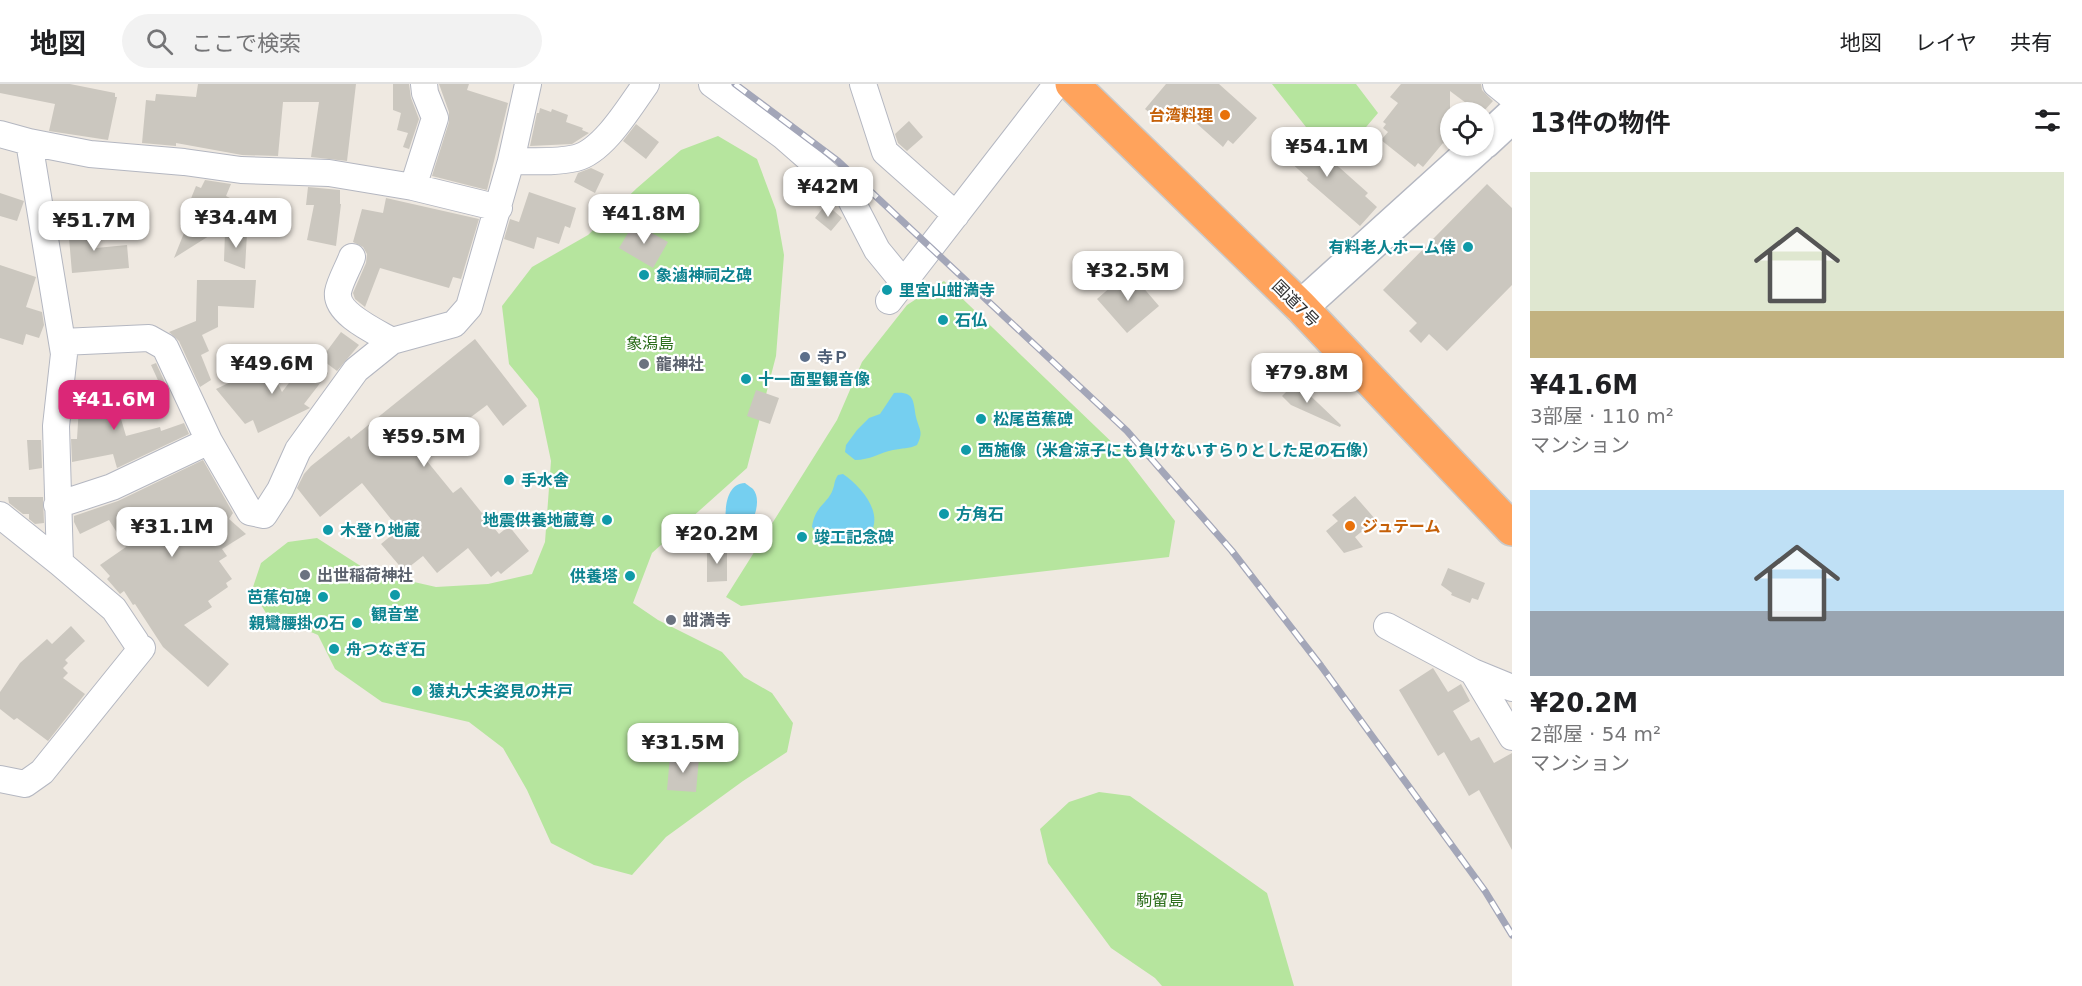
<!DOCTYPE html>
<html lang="ja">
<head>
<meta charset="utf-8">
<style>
	:root { --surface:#fff; --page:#f2f2f2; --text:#202124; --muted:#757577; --line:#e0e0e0; --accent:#db2777 }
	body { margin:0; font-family:"DejaVu Sans","Noto Sans JP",sans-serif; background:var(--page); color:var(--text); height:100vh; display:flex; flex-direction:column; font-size:22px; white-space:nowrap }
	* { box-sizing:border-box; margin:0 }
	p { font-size:20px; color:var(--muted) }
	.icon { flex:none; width:33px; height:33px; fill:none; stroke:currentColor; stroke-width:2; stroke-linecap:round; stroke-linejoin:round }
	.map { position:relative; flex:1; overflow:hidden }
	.sheet { display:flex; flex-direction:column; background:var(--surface); width:570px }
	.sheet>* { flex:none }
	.buttons { position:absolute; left:1440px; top:18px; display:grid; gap:12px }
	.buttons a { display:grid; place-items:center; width:54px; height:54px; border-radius:50%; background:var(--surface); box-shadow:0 2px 4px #0004; font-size:30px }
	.price { position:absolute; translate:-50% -51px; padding:0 14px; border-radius:12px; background:#fff; color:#222; font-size:20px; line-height:39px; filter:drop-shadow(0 2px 3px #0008) }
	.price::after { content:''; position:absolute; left:50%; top:36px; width:18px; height:14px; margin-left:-9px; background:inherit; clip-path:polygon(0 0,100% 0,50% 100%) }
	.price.selected { background:var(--accent); color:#fff }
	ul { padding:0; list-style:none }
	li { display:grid; align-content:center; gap:12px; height:318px; padding:0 18px }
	li span { display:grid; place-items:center; height:186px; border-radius:0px; color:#555 }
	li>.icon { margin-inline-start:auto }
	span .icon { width:108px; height:108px; fill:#fffc; stroke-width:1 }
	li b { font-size:26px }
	h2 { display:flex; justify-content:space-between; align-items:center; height:72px; padding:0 18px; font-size:26px }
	header { display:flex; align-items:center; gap:36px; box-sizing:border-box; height:84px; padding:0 30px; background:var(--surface); border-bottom:2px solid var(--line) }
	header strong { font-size:28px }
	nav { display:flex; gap:33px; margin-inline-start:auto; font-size:21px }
	.search { width:420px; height:54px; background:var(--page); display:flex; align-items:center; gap:15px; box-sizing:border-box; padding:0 21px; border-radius:33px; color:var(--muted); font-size:22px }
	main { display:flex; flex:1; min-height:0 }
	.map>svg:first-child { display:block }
	.green { fill:#b6e59e }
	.water { fill:#75cff0 }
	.building { fill:#cbc7bf }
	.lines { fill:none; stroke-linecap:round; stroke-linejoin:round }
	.street-casing { stroke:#b4b7c1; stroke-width:28 }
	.secondary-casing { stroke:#b4b7c1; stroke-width:36 }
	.highway-casing { stroke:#c9c9c9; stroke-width:36 }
	.street { stroke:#fff; stroke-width:26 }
	.secondary { stroke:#fff; stroke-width:33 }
	.highway { stroke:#ffa35c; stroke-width:33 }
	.rail-casing { stroke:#a3a6b8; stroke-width:7 }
	.rail { stroke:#fff; stroke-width:4.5; stroke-dasharray:14; stroke-linecap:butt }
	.food-dot { fill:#e8710a; stroke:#fff; stroke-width:2 }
	.culture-dot { fill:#0f9aa8; stroke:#fff; stroke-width:2 }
	.service-dot { fill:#5c6f8a; stroke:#fff; stroke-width:2 }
	.worship-dot { fill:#6b7280; stroke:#fff; stroke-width:2 }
	.labels { text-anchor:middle; stroke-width:4.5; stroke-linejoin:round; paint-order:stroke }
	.food-label { font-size:16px; font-weight:bold; fill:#c56008; stroke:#fff; text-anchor:end }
	.culture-label { font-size:16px; font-weight:bold; fill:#0d838f; stroke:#fff; text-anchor:start }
	.street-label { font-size:16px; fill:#2e2e2e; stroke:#fff }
	.park-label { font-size:16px; fill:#2c6e1b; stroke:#fff }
	.service-label { font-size:16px; font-weight:bold; fill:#4e5e75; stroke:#fff; text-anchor:start }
	.worship-label { font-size:16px; font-weight:bold; fill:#5b616d; stroke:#fff; text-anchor:start }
</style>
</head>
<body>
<header>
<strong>地図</strong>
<div class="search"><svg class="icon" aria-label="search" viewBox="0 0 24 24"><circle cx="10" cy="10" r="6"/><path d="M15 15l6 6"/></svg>ここで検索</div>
<nav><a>地図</a><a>レイヤ</a><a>共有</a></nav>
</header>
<main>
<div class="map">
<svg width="1512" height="902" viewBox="0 0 1512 902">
	<rect width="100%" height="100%" fill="#efe9e1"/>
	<!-- green -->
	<path class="green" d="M1272,0h84l22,29 -17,20 -14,11 -41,-17z
		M718,52l39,23 19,51 8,45 -8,101 -29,112 -95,85 -19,50 25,17 64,32 22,25 28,16 21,30 -6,29 -44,29 -77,56 -34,38 -38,-10 -43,-22 -24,-53 -24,-42 -34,-26 -87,-20 -47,-33 -17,-34 -52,-22 -14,-23 9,-27 27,-21 29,-4 53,34 66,15 52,-3 44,-10 13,-32 6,-81 -13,-62 -29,-35 -7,-58 30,-39 56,-32 49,-47 44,-38z
		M944,197l177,170 54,70 -6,36 -428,49 -15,-9 111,-177 25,-58 45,-57z
		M1099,708l31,4 137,97 27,93h-132l-7,-8 -44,-30 -63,-85 -8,-34 29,-27z"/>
	<!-- water -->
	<path class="water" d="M894,309c21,-2 19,8 22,24 3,13 8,14 1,28 -8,4 -15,3 -24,5 -14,3 -23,10 -38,10l-10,-8 1,-7 11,-15 12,-12 11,-4z
		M843,390c19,13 42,40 26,62 -8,11 -17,9 -29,7 -13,-3 -20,-5 -28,-16 3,-22 16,-23 21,-38 2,-6 1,-8 5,-14z
		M745,399c1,1 7,5 8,6 13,15 -8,58 -27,43 -1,-16 -3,-48 19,-49z"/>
	<!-- building -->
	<path class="building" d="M0,0h70l45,9v4h2l-9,43 -59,-9 6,-27 -55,-11z
		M198,0h158l-9,77 -36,-4 8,-55h-36l-5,54 -36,-1 -66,-12v3l-34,-3 4,-43 9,1 1,-7 40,3z
		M393,0h16l2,14 8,21 -10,30 -6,-2 5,-14 -11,-3 4,-17 -8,-3z
		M439,0h30l-2,6 41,13 -21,87 -55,-14 17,-54v-10z
		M1166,0h53l38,34 -24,26 -5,-4 -5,7 -46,-41 -14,18 -18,-15z
		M1401,0h80l1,6 11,11 -10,11h-5l-28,-21v55l-1,2 -6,-5 -20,24 -5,-4 -3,4 -34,-27 7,-8 -5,-4 3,-4 -3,-2 15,-19 -8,-6z
		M540,24l11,4 1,-3 16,6 -2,7 17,6 -1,2 7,3 -17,11 -42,2 7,-33h2z
		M909,37l14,16 -16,14 -9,-8 -3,-9z
		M636,40l23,18 -13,17 -23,-18z
		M1288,43l40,36 3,-3 37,33 -3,3 12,11 -17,19 -53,-46 1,-2 -28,-25 4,-4 -9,-8z
		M591,84l13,6 -9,19 -21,-11 4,-9z
		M205,96l26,4 -5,12 6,3 -12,30 -46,29 12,-30 -6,-2 16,-40 5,2z
		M1487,100l25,24v77l-65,66 -18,-17 -8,9 -12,-12 8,-8 -34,-33z
		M308,103l32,3v14h1l-5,42 -29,-6 7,-35h-8z
		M529,108l47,16 -6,20 -5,-2 -6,18 -22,-7 -3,12 -30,-10 6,-20 9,3z
		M0,109l24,8 -7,20 -17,-5z
		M386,114l93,21 -18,60 -8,-2 -4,11 -69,-20 -15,39 -10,-8 -2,-6 13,-30 1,-9 -4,-7 -10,-5 9,-33 21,4z
		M826,120l16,14 -11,13 -16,-13z
		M634,139l34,19 -15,26 -34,-20z
		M94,140l2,24 31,-3 2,23 -57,5 -4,-47z
		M225,148l22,1 -2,36 -21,-8z
		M0,181l36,12 -10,30 16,5 2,13 -5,13 -13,-4 -3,11 -23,-7z
		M1129,187l30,35 -32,27 -30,-34z
		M197,196h59l-2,28 -36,-2v21l-16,8 7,16 -8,4 10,25 -11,7 -21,-46 -10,-9 27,-11z
		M341,248l18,13 -22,26 -16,-12z
		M475,255l52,67 -24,20 -16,-21 -20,15 -1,-1 -44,36 31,38 8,-6 38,47 10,-8 20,25 -28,23 -3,-3 -7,6 -23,-29 -31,25 -14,-17 -19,15 -23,-27 18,-15 -37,-46 -42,34 -23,-29 7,-14 7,-8 38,-30 2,3z
		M309,273l19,16 -24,31 6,4 -52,25 -5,-13 -8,4 -29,-35 52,-25 14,28z
		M156,279l12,26h-6l-11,-24z
		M1296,298l45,43 -1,2 -49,-22 -9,-9z
		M80,306l41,3 -2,19 7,24 34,-9 1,4 23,-8 5,11 -72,34 -4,-14 -41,8 -1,-23h6z
		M756,306l23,8 -9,26 -23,-8z
		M27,356h14l1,28 -13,2z
		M203,376l30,53 -4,6 17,15 -24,15 5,7 -8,5 13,18 -6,4 2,4 -20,14 4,6 -28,18 45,39 -21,23 -45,-40 -28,-43 -2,1 -9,-14 -4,3 -13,-15 3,-3 -10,-11 26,-18 -17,-27 -29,14 -6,-12v-6l44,-15z
		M1355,412l21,24 -21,17 8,10 -19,6 -18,-22 12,-10 -6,-6z
		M8,413h35l1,26 -9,1 -6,-5v-5h-6l-14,-11z
		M707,464h20v33l-20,1z
		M1448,484l37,15 -7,17 -6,-2 -2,5 -19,-8 1,-2 -11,-8z
		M71,542l14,15 -20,19 3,3 -5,5 5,5 -5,5 22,16 -37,47 -31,-23 -3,2 -14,-11v-17l20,-29 27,-24 5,5z
		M1433,584l15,24 13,-8 9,17 -17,10 18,30 8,-4 15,26 18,-10v97l-33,-60 -10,6 -25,-44 -6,4 -39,-66z
		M670,672l29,2 -3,34 -29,-2z"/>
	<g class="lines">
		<defs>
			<path id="street" d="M712,0l71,52 64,56 30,58 27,33
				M863,0l22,68 71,63
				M1496,0l16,13
				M0,50l29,8 35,212 -8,72 4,137 54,46 22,33
				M29,58l61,12 94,8 57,8 88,3 84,14 86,21
				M511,77c21,0 44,2 65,-3 28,-7 54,-52 70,-74
				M413,103l22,-69 -10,-25 -1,-9
				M352,173c-4,11 -12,24 -14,35 -3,22 39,40 54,49
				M889,217l168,-217
				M62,258l87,-4 16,9 44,94 41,71 14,3 16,-25 18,-40 58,-80 36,-29 62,-17 15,-17 42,-146 17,-77
				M57,421l55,-18 97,-46
				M0,431l60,48
				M1387,542l86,46 39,16
				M1473,588l39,65
				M0,695l25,5 17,-12 100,-124"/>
			<path id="secondary" d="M1484,58l28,-26
				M1301,223l178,-161"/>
			<path id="highway" d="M1072,0l229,223 211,222"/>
		</defs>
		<!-- street casing -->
		<use href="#street" class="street-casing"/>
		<!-- secondary casing -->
		<use href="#secondary" class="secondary-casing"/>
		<!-- highway casing -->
		<use href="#highway" class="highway-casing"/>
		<!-- street -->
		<use href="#street" class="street"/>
		<!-- secondary -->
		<use href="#secondary" class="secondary"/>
		<!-- highway -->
		<use href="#highway" class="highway"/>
		<defs>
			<path id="rail" d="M735,0l103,77 289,270 105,120 89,115 164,225 27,44"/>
		</defs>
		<!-- rail casing -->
		<use href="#rail" class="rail-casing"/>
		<!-- rail -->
		<use href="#rail" class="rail"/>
	</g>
	<!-- markers -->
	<g class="food-dot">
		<circle cx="1225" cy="31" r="6"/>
		<circle cx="1350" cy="442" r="6"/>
	</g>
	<g class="culture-dot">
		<circle cx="1468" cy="163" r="6"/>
		<circle cx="644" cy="191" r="6"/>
		<circle cx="887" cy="206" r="6"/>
		<circle cx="943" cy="236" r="6"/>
		<circle cx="746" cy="295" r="6"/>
		<circle cx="981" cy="335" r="6"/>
		<circle cx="966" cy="366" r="6"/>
		<circle cx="509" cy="396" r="6"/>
		<circle cx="944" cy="430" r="6"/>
		<circle cx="607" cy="436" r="6"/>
		<circle cx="328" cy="446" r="6"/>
		<circle cx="802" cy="453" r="6"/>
		<circle cx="630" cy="492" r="6"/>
		<circle cx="395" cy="511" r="6"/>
		<circle cx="323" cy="513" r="6"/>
		<circle cx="357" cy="539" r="6"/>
		<circle cx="334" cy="565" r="6"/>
		<circle cx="417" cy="607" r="6"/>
	</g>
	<circle class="service-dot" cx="805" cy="273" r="6"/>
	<g class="worship-dot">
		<circle cx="644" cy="280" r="6"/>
		<circle cx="305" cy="491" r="6"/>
		<circle cx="671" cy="536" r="6"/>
	</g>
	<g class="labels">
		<!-- food labels -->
		<g class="food-label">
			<text x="1213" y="37">台湾料理</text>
			<text x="1362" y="448" text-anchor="start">ジュテーム</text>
		</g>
		<!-- culture labels -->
		<g class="culture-label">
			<text x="1456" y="169" text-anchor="end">有料老人ホーム倖</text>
			<text x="656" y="197">象滷神祠之碑</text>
			<text x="899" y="212">里宮山蚶満寺</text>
			<text x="955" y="242">石仏</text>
			<text x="758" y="301">十一面聖観音像</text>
			<text x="993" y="341">松尾芭蕉碑</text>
			<text x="978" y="372">西施像（米倉涼子にも負けないすらりとした足の石像）</text>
			<text x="521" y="402">手水舎</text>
			<text x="956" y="436">方角石</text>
			<text x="595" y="442" text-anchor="end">地震供養地蔵尊</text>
			<text x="340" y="452">木登り地蔵</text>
			<text x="814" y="459">竣工記念碑</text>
			<text x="618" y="498" text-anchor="end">供養塔</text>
			<text x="311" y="519" text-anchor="end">芭蕉句碑</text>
			<text x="395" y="536" text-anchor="middle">観音堂</text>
			<text x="345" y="545" text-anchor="end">親鸞腰掛の石</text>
			<text x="346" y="571">舟つなぎ石</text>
			<text x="429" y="613">猿丸大夫姿見の井戸</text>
		</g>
		<!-- street labels -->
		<g class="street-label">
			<text transform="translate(1296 219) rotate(45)" y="6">国道7号</text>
		</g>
		<!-- park labels -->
		<g class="park-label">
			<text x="650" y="265">象潟島</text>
			<text x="1160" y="822">駒留島</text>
		</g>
		<!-- service labels -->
		<g class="service-label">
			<text x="817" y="279">寺Ｐ</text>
		</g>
		<!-- worship labels -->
		<g class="worship-label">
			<text x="656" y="286">龍神社</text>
			<text x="317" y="497">出世稲荷神社</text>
			<text x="683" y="542">蚶満寺</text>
		</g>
	</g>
</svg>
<div class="buttons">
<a><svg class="icon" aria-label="locate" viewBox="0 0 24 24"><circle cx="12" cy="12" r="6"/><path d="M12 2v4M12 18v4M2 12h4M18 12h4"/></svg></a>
</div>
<b class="price" style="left:1327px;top:94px">¥54.1M</b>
<b class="price" style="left:828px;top:134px">¥42M</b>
<b class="price" style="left:644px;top:161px">¥41.8M</b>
<b class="price" style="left:236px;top:165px">¥34.4M</b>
<b class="price" style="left:94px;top:168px">¥51.7M</b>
<b class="price" style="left:1128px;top:218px">¥32.5M</b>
<b class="price" style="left:272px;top:311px">¥49.6M</b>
<b class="price" style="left:1307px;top:320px">¥79.8M</b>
<b class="price selected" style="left:114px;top:347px">¥41.6M</b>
<b class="price" style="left:424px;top:384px">¥59.5M</b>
<b class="price" style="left:172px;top:474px">¥31.1M</b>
<b class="price" style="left:717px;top:481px">¥20.2M</b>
<b class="price" style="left:683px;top:690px">¥31.5M</b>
</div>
<section class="sheet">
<h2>13件の物件<svg class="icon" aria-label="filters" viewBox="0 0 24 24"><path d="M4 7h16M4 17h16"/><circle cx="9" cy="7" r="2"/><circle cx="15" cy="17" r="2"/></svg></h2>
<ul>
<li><span style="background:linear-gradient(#dfe7d0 75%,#c2b280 0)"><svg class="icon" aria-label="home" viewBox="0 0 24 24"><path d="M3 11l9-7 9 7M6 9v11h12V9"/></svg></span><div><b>¥41.6M</b><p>3部屋 · 110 m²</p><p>マンション</p></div></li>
<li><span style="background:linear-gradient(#bfe0f5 65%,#9aa5b1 0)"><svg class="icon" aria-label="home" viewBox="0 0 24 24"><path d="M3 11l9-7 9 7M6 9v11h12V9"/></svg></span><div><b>¥20.2M</b><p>2部屋 · 54 m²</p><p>マンション</p></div></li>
</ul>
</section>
</main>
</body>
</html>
